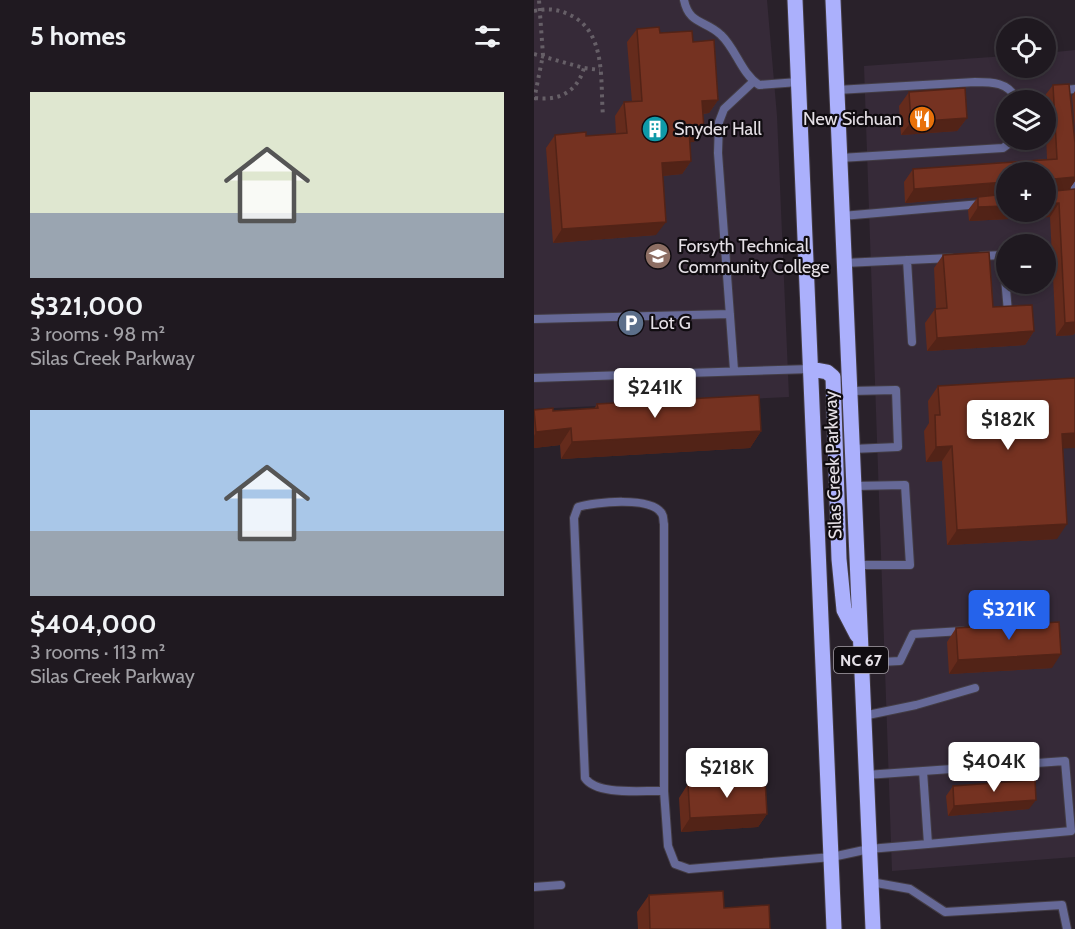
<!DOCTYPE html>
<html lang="en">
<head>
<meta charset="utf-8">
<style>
	:root { --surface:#1f1920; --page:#272229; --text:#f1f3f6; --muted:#a1a0a5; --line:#3c383e; --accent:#2563eb }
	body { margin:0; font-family:Cabin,sans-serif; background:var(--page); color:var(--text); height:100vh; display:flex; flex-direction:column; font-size:22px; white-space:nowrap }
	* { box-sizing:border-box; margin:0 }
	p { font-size:20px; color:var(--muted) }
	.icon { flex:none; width:33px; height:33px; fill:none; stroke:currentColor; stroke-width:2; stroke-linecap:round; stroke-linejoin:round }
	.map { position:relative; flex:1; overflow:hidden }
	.panel { display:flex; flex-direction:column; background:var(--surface); width:534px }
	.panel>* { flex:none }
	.buttons { position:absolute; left:462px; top:18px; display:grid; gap:12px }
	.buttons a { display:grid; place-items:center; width:60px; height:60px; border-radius:50%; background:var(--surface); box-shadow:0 3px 9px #0003,0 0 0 2px var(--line); font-size:30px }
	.price { position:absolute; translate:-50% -51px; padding:0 14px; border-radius:6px; background:#fff; color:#222; font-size:20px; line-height:39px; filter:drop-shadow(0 2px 3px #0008) }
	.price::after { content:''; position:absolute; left:50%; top:36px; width:18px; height:14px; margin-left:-9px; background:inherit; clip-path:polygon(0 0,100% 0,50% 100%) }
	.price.selected { background:var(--accent); color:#fff }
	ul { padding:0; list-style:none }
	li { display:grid; align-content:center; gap:12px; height:318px; padding:0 30px }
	li span { display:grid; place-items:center; height:186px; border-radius:0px; color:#555 }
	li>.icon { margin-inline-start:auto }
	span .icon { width:108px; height:108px; fill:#fffc; stroke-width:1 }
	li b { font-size:26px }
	h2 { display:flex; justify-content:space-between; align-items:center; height:72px; padding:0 30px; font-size:26px }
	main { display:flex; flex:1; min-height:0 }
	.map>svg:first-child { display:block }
	.built { fill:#362a38; fill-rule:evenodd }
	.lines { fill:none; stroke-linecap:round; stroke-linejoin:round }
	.service-casing { stroke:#433c44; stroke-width:10 }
	.primary-casing { stroke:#433c44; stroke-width:17 }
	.path { stroke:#665f67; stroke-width:4; stroke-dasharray:3 4.5; stroke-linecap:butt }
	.service { stroke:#666997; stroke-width:8 }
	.primary { stroke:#abb0fc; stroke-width:15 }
	.wall { fill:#652b1c; fill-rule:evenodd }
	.shaded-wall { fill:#522317 }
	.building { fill:#753221; stroke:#522317; stroke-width:1.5 }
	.labels { text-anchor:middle; stroke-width:4.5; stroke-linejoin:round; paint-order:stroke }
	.shield { fill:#100c10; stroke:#a5a0a6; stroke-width:1.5 }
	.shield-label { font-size:16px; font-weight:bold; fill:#e5e0e6 }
	.poi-label { font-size:18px; fill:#e5e0e6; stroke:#100c10; text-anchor:start }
	.street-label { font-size:18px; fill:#e5e0e6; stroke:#100c10 }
</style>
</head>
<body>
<main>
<section class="panel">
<h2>5 homes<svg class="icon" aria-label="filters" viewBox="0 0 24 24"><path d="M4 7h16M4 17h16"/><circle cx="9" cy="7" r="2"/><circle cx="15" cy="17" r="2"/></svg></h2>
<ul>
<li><span style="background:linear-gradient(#dfe7d0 65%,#9aa5b1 0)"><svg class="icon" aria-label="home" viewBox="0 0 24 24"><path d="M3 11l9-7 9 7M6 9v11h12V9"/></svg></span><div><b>$321,000</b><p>3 rooms · 98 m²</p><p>Silas Creek Parkway</p></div></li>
<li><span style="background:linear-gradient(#a9c7e8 65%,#9aa5b1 0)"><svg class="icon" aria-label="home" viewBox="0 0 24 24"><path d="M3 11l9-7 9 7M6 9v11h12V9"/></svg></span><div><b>$404,000</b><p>3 rooms · 113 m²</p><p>Silas Creek Parkway</p></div></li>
</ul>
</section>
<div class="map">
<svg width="541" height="929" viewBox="0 0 541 929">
	<rect width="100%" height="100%" fill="#29212a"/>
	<!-- built -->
	<path class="built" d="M0,0h233l10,116 12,281 -255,12z
		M541,50v807l-183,14 -28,-805 142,-10v12h40v-15zM472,100h40v40h-40zM472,172h40v40h-40zM472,244h40v40h-40z"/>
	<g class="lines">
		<defs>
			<path id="service" d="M150,0c5,25 22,20 37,35 15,14 20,38 38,50l39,-3
				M303,90l138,-8c16,0 35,0 41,18
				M531,95v-5l10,-1
				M306,158l163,-10 11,-8
				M539,173l2,16
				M308,216l139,-12
				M447,256l22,-1 5,57
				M373,260l5,82
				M310,263l107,-5
				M0,319l196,-5
				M200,370l-16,-217 1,-31 5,-13 30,-28
				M0,378l277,-9
				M316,391l46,-1 2,57 -46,2
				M320,486l51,-1 5,80h-53
				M327,663l39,-2 13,-27 49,-3
				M329,716l53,-11 59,-17
				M389,771l142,-10 6,70 -143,13
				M130,791c-20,-1 -67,5 -79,-13l-11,-260 4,-11c16,-5 75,-11 84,7 2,3 1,7 2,10v267l4,55 7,18 14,5 143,-12 37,-8 59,-5 -5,-73 -57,4
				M337,882l39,7 35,23 117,-7 5,24
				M0,887l27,-2"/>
			<path id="primary" d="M261,0l39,929
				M299,0l40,929
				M277,369l16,3 6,5 6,182 5,51 13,25"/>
		</defs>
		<!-- service casing -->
		<use href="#service" class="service-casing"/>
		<!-- primary casing -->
		<use href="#primary" class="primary-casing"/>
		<!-- path -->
		<path class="path" d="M0,11c13,-3 24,-2 36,4 37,17 30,67 33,101
			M0,54l50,14 16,2
			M1,98c24,3 42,-6 49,-30
			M0,100l9,-45 -4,-55"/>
		<!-- service -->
		<use href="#service" class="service"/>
		<!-- primary -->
		<use href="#primary" class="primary"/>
	</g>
	<!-- wall -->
	<path class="wall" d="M103,29l23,4 33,9 25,58 -9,13 -6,1 -9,28h-4l1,19 -9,13 -20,2 -6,59 -103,8 -7,-95 9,-13 31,1 30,-2 -1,-18 9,-14h8l-5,-60z
		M519,85l22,58v38l-6,8h6v144l-2,2 -17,1 -6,-119 -81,4 -1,-11 10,-13 -73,6 -1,-21 9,-13 134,-10 -1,-25v-34h-3v-2zM472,172h40l-40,34z
		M541,91v38l-3,-33z
		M375,92l58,26 -10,13 -56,4 -2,-29z
		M409,255l50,52 41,24 -9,14 -98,6 -2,-28 10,-14h1l-2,-41z
		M541,378v70h-12l-6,91 -110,6 -5,-84 -16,1 -2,-31 5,-8 -1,-22 10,-15z
		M63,404l164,27 -11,17 -189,11 -1,-14 -26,3v-38l19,1 41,-2z
		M422,628l96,40 -103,6 -2,-32z
		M154,784l79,30 -9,13 -77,5 -2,-34z
		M419,786l76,23 -81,7 -2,-20z
		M115,895l75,13 46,21h-132l-1,-17z"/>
	<!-- shaded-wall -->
	<path class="shaded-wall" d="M184,100l-9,13 -17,2 10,-14z
		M433,118l-10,13 -56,4 10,-13z
		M170,129l-10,13 -15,1 10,-13z
		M157,161l-9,13 -30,3 10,-14z
		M541,177v4l-6,9 -23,2 4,-10 4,-3z
		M472,182v12l-1,1 -100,8 9,-14z
		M525,203l-9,14 -81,4 9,-14 28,-1v6h40v-8z
		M132,222l-10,13 -103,8 9,-14z
		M541,322v11l-2,2 -17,1 9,-13z
		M500,331l-9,14 -98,6 10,-13z
		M37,428l-11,17 -26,3v-12l2,-4z
		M227,431l-11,17 -189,11 11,-17z
		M541,433v15l-23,1 10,-15z
		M418,446l-10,15 -16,1 10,-15z
		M533,524l-10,15 -110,6 10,-15z
		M527,654l-9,14 -103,6 9,-14z
		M502,800l-7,9 -81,7 6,-10z
		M233,814l-9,13 -77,5 9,-14z"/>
	<!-- building -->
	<path class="building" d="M125,27l1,6 32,-2 1,11 21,-2 4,60 -16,1 2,28 -15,1 2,31 -29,2 4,59 -104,7 -7,-94 31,-3v4l41,-3 -3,-31 18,-1 -5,-72z
		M535,84l6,59v34l-21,2 -4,3v4l5,5 20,-2v133l-10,1 -6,-120 -13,1v-32h-40v10l-92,7 -1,-20 144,-10 -4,-74z
		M431,88l2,30 -56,4 -2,-30z
		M472,194v12l-28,1v-10z
		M455,252l4,55 39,-2 2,26 -97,7 -2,-29 12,-1 -4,-53z
		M541,378v55l-13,1 5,90 -110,6 -5,-84 -16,1 -1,-32h5l-2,-29z
		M225,395l2,36 -189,11 -1,-14 -35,4 -2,-22 19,-2v3l45,-3 -1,-4z
		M525,622l2,32 -103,6 -2,-32z
		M231,780l2,34 -77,4 -2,-34z
		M501,780l1,20 -82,6 -1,-20z
		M189,891l1,17 45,-3 1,24h-120l-1,-34z"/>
	<!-- icons -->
	<defs>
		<symbol id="restaurant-disc" viewBox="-11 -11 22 22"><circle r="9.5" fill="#e8710a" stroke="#100c10"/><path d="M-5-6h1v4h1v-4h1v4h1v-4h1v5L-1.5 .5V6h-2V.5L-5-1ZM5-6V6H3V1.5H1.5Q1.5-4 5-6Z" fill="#fff"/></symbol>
		<symbol id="building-disc" viewBox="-11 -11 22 22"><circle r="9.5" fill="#0f9aa8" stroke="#100c10"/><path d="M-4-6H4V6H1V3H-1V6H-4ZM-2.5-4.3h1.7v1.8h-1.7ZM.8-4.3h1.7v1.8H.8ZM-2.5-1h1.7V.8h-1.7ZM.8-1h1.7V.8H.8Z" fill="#fff"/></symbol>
		<symbol id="university-disc" viewBox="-11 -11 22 22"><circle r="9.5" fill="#8d6e63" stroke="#100c10"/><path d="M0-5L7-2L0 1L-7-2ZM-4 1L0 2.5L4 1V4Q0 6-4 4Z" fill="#fff"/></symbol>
		<symbol id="parking-disc" viewBox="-11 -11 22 22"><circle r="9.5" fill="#5c6f8a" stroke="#100c10"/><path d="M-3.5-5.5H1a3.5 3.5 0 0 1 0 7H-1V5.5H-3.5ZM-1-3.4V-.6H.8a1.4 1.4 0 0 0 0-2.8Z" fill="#fff"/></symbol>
	</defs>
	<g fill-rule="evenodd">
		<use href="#restaurant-disc" x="373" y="104" width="30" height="30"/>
		<use href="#building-disc" x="106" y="114" width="30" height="30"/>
		<use href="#university-disc" x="109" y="241" width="30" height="30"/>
		<use href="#parking-disc" x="82" y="308" width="30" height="30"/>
	</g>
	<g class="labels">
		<!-- shield labels -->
		<rect class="shield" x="300" y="647" width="54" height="26" rx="4.5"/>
		<g class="shield-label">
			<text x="327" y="666">NC 67</text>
		</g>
		<!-- poi labels -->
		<g class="poi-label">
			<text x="368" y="125" text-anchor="end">New Sichuan</text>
			<text x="140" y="135">Snyder Hall</text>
			<text x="144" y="252">Forsyth Technical<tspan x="144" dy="21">Community College</tspan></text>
			<text x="116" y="329">Lot G</text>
		</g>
		<!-- street labels -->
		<g class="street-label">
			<text transform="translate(299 465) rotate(-92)" y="6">Silas Creek Parkway</text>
		</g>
	</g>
</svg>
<div class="buttons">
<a><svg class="icon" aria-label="locate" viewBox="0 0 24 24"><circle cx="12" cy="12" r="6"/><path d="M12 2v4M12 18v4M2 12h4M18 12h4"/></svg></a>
<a><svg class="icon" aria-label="layers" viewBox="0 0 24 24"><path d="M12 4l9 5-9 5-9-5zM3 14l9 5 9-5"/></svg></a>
<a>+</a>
<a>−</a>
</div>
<b class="price" style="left:121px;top:419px">$241K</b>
<b class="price" style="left:474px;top:451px">$182K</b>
<b class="price selected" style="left:475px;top:641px">$321K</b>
<b class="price" style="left:460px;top:793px">$404K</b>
<b class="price" style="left:193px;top:799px">$218K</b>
</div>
</main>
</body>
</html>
